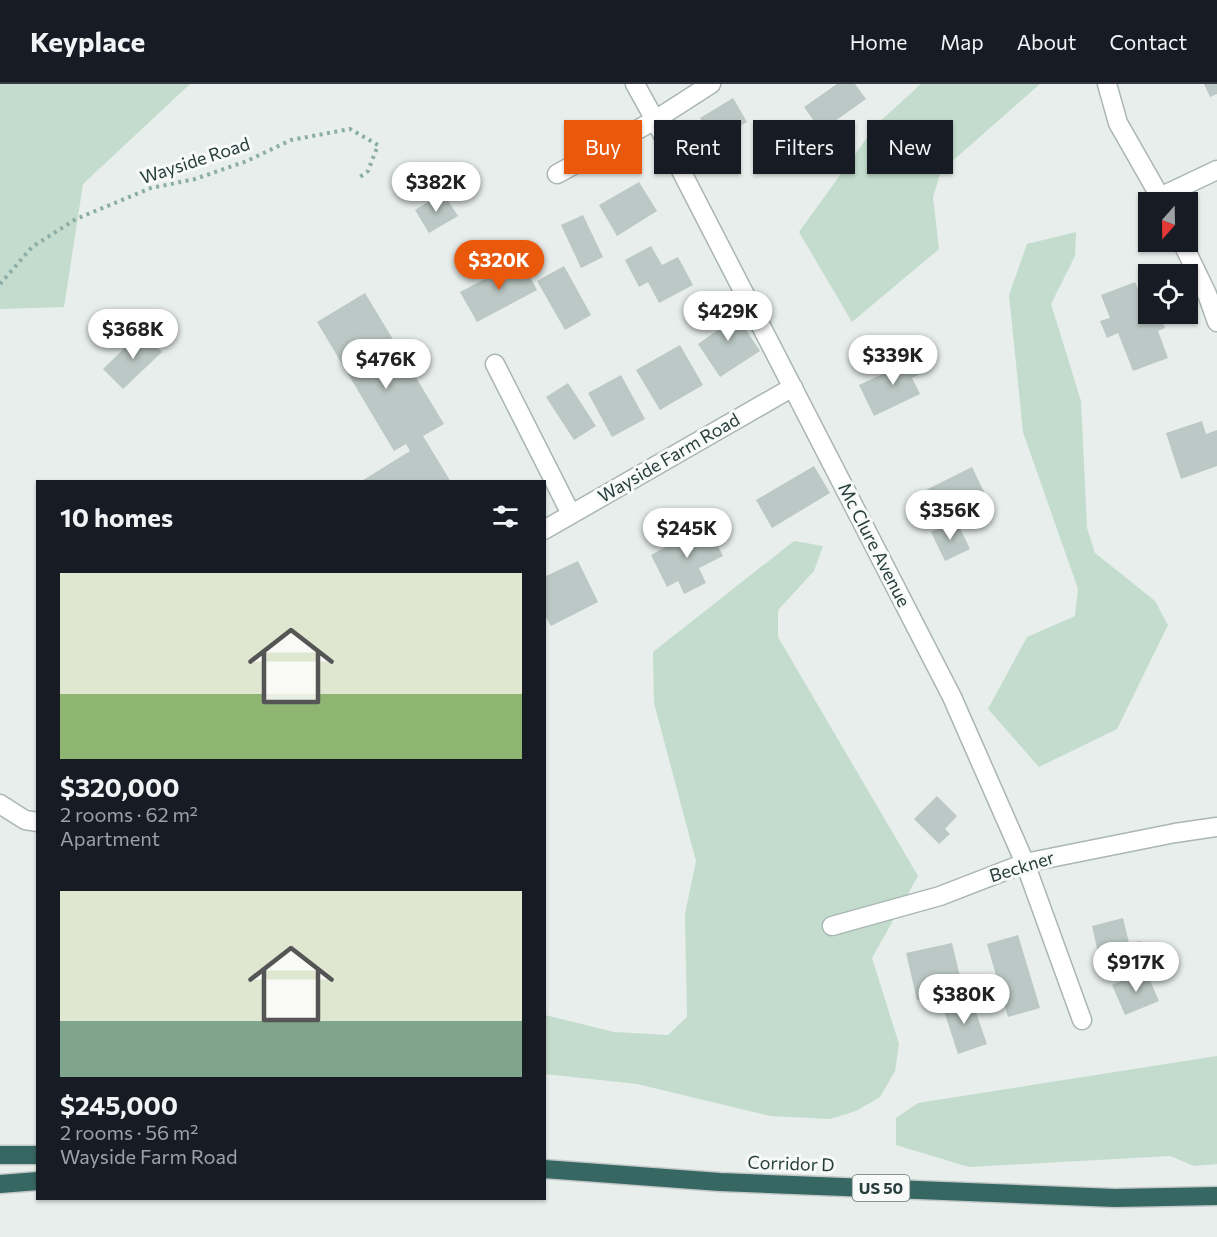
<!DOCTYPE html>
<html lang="en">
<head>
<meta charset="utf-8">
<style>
	:root { --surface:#171b24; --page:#242831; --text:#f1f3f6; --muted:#9ea1a6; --line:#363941; --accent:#ea580c }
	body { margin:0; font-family:Commissioner,sans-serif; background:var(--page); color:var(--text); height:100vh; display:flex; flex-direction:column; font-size:22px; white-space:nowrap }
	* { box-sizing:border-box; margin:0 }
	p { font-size:20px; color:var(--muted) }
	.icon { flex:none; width:33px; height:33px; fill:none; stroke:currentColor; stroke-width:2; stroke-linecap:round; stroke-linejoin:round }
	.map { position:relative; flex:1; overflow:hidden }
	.panel { position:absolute; left:36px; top:396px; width:510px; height:720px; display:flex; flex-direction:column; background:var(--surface); border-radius:0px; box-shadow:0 2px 4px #0004 }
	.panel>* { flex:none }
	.guide { position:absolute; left:564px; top:36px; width:562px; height:54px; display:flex; gap:12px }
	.needle { width:39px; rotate:200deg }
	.fabs { position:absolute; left:1138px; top:108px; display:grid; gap:12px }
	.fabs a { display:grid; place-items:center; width:60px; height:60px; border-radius:0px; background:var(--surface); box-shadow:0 2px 4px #0004; font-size:30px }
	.price { position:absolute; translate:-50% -51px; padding:0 14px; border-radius:21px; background:#fff; color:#222; font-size:20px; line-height:39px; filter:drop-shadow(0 2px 3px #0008) }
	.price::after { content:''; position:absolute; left:50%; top:36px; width:18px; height:14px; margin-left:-9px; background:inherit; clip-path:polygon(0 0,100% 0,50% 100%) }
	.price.active { background:var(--accent); color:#fff }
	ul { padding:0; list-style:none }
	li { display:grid; align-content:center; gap:12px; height:318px; padding:0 24px }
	li span { display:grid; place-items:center; height:186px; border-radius:0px; color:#555 }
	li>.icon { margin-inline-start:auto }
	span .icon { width:108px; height:108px; fill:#fffc; stroke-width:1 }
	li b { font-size:26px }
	h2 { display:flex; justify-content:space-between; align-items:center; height:72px; padding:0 24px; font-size:26px }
	.chip { padding:0 21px; border-radius:0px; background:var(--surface); box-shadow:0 2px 4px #0004; font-size:21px; line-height:54px }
	.chip.active { background:var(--accent); color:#fff }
	header { display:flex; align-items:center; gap:36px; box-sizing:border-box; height:84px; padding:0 30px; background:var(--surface); border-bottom:2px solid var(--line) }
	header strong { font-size:28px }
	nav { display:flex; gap:33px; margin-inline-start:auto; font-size:21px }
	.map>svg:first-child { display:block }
	.green { fill:#c3dccd }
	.building { fill:#bcc8c5 }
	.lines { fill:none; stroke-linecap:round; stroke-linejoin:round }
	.minor-casing { stroke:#aab6b3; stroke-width:21 }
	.highway-casing { stroke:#c3c9c8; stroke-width:21 }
	.path { stroke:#8bada7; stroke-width:4; stroke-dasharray:3 4.5; stroke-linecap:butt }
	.minor { stroke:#fff; stroke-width:18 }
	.highway { stroke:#376763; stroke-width:18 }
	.labels { text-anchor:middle; stroke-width:6; stroke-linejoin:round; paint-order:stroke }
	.shield { fill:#f7faf9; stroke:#657674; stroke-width:1.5 }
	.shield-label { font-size:16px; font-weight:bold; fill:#273e3b }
	.street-label { font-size:18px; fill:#273e3b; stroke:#f7faf9 }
</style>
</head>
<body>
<header>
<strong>Keyplace</strong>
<nav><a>Home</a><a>Map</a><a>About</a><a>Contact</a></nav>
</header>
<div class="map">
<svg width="1217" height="1153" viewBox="0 0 1217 1153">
	<rect width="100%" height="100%" fill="#e7eeeb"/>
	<!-- green -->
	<path class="green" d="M0,0h190l-107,100 -19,123 -64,2z
		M921,0h119l-99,87 -8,26 6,52 -87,73 -53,-90 78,-108z
		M1076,148l-1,24 -24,48 30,97 6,127 8,25 60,48 13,24 -51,104 -78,38 -51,-58 39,-72 48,-21 3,-27 -55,-157 -14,-137 18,-51z
		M794,457l29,5 -9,25 -36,39v27l140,239 -46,82 27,86 -4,27 -15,26 -24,14 -26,8 -60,-3 -133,-32 -92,-10v-59l69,17 54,3 19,-18 -2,-103 11,-53 -42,-158 -1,-51z
		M1217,972v108l-23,2 -24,-10 -201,11 -73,-22v-27l22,-15z"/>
	<!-- building -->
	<path class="building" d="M837,0h18l11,15 -45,32 -17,-24z
		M1204,0h13v10l-7,3z
		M733,14l14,24 -34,19 -13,-23z
		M639,98l18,29 -40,25 -18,-31z
		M443,109l15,23 -29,17 -14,-23z
		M583,131l20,42 -22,11 -20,-43z
		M651,162l11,19 16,-8 15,28 -34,18 -11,-21 -9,5 -14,-27z
		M521,176l16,30 -60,32 -17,-30z
		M564,182l27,49 -26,15 -28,-49z
		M1135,198l7,17 7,-3v18h10l6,14 -7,3 10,27 -35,13 -15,-38 -11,5 -7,-17 10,-3 -9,-23z
		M365,209l79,131 -21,12 28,46h-91l50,-31 -4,-7 -12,7 -77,-129z
		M728,219l32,48 -40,26 -22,-33 20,-14 -9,-14z
		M142,247l20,21 -39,37 -20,-20z
		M680,261l23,40 -43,25 -24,-40z
		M921,272l7,14 -16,8 8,16 -46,22 -15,-31z
		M621,291l24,44 -33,18 -24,-44z
		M568,299l28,43 -22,14 -28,-43z
		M1202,337l4,13 11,-4v36l-36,13 -15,-46z
		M814,382l16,27 -58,35 -16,-28z
		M972,383l14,29 -54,26 -14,-28z
		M956,436l14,29 -25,12 -14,-29z
		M707,441l16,31 -24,12 7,15 -22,11 -6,-13 -11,6 -16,-32z
		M578,477l20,41 -47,24 -7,-12v-37z
		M937,712l20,20 -12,13 5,5 -11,10 -25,-25z
		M1123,834l6,25 12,-2 6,23 -44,11 -11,-49z
		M1018,851l22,73 -32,9 -21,-73z
		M952,859l11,46 -46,11 -11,-47z
		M1146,887l13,30 -34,14 -13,-30z
		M970,911l17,49 -29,10 -16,-49z"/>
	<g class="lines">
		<defs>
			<path id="minor" d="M635,0l20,36 297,577 73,166 57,157
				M1107,0l11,39 45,79
				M557,90l98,-54 56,-36
				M1160,113l57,-27
				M1182,158l25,52 10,28
				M495,280l76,150
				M544,446l249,-143
				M0,720l25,16 13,2
				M832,842l108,-30 85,-33 150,-30 42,-6"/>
			<path id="highway" d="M0,1071h38
				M544,1085l176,13 395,16 102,-2
				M0,1100l38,-3"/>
		</defs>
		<!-- minor casing -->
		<use href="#minor" class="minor-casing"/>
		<!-- highway casing -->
		<use href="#highway" class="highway-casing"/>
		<!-- path -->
		<path class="path" d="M0,200l32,-37 44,-28 75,-31 44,-9 52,-18 44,-21 59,-11 28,16 -10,26 -11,8"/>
		<!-- minor -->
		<use href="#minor" class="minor"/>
		<!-- highway -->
		<use href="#highway" class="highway"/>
	</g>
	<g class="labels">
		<!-- shield labels -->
		<rect class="shield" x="852.5" y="1091" width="57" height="26" rx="4.5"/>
		<g class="shield-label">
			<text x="881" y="1110">US 50</text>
		</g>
		<!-- street labels -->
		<g class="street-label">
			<text transform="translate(195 77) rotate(-18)" y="6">Wayside Road</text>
			<text transform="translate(669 374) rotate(-30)" y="6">Wayside Farm Road</text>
			<text transform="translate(874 461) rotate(63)" y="6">Mc Clure Avenue</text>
			<text transform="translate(1022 783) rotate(-17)" y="6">Beckner</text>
			<text transform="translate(791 1080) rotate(2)" y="6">Corridor D</text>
		</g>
	</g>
</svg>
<div class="fabs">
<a><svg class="needle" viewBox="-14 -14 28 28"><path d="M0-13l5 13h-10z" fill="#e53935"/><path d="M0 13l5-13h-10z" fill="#9ea1a6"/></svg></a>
<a><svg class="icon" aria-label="locate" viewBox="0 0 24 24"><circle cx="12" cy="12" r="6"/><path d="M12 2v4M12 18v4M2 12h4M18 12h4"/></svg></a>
</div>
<b class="price" style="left:436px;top:129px">$382K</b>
<b class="price active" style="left:499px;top:207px">$320K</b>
<b class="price" style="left:728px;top:258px">$429K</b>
<b class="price" style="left:133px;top:276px">$368K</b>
<b class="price" style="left:893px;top:302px">$339K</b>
<b class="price" style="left:386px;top:306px">$476K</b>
<b class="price" style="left:950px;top:457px">$356K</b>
<b class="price" style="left:687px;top:475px">$245K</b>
<b class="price" style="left:1136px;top:909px">$917K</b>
<b class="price" style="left:964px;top:941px">$380K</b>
<div class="guide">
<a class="chip active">Buy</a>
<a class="chip">Rent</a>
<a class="chip">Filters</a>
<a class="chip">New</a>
</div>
<section class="panel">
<h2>10 homes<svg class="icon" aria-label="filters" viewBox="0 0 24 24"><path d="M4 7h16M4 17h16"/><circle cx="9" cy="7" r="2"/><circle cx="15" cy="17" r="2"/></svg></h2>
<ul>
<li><span style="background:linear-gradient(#dfe7d0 65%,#8fb573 0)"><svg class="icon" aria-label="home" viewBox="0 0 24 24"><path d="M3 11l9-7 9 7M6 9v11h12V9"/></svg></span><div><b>$320,000</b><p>2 rooms · 62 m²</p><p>Apartment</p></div></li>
<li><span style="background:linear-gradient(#dfe7d0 70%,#7fa58c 0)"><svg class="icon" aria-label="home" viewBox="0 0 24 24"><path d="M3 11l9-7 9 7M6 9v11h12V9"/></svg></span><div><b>$245,000</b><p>2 rooms · 56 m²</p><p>Wayside Farm Road</p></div></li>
</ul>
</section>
</div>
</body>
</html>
